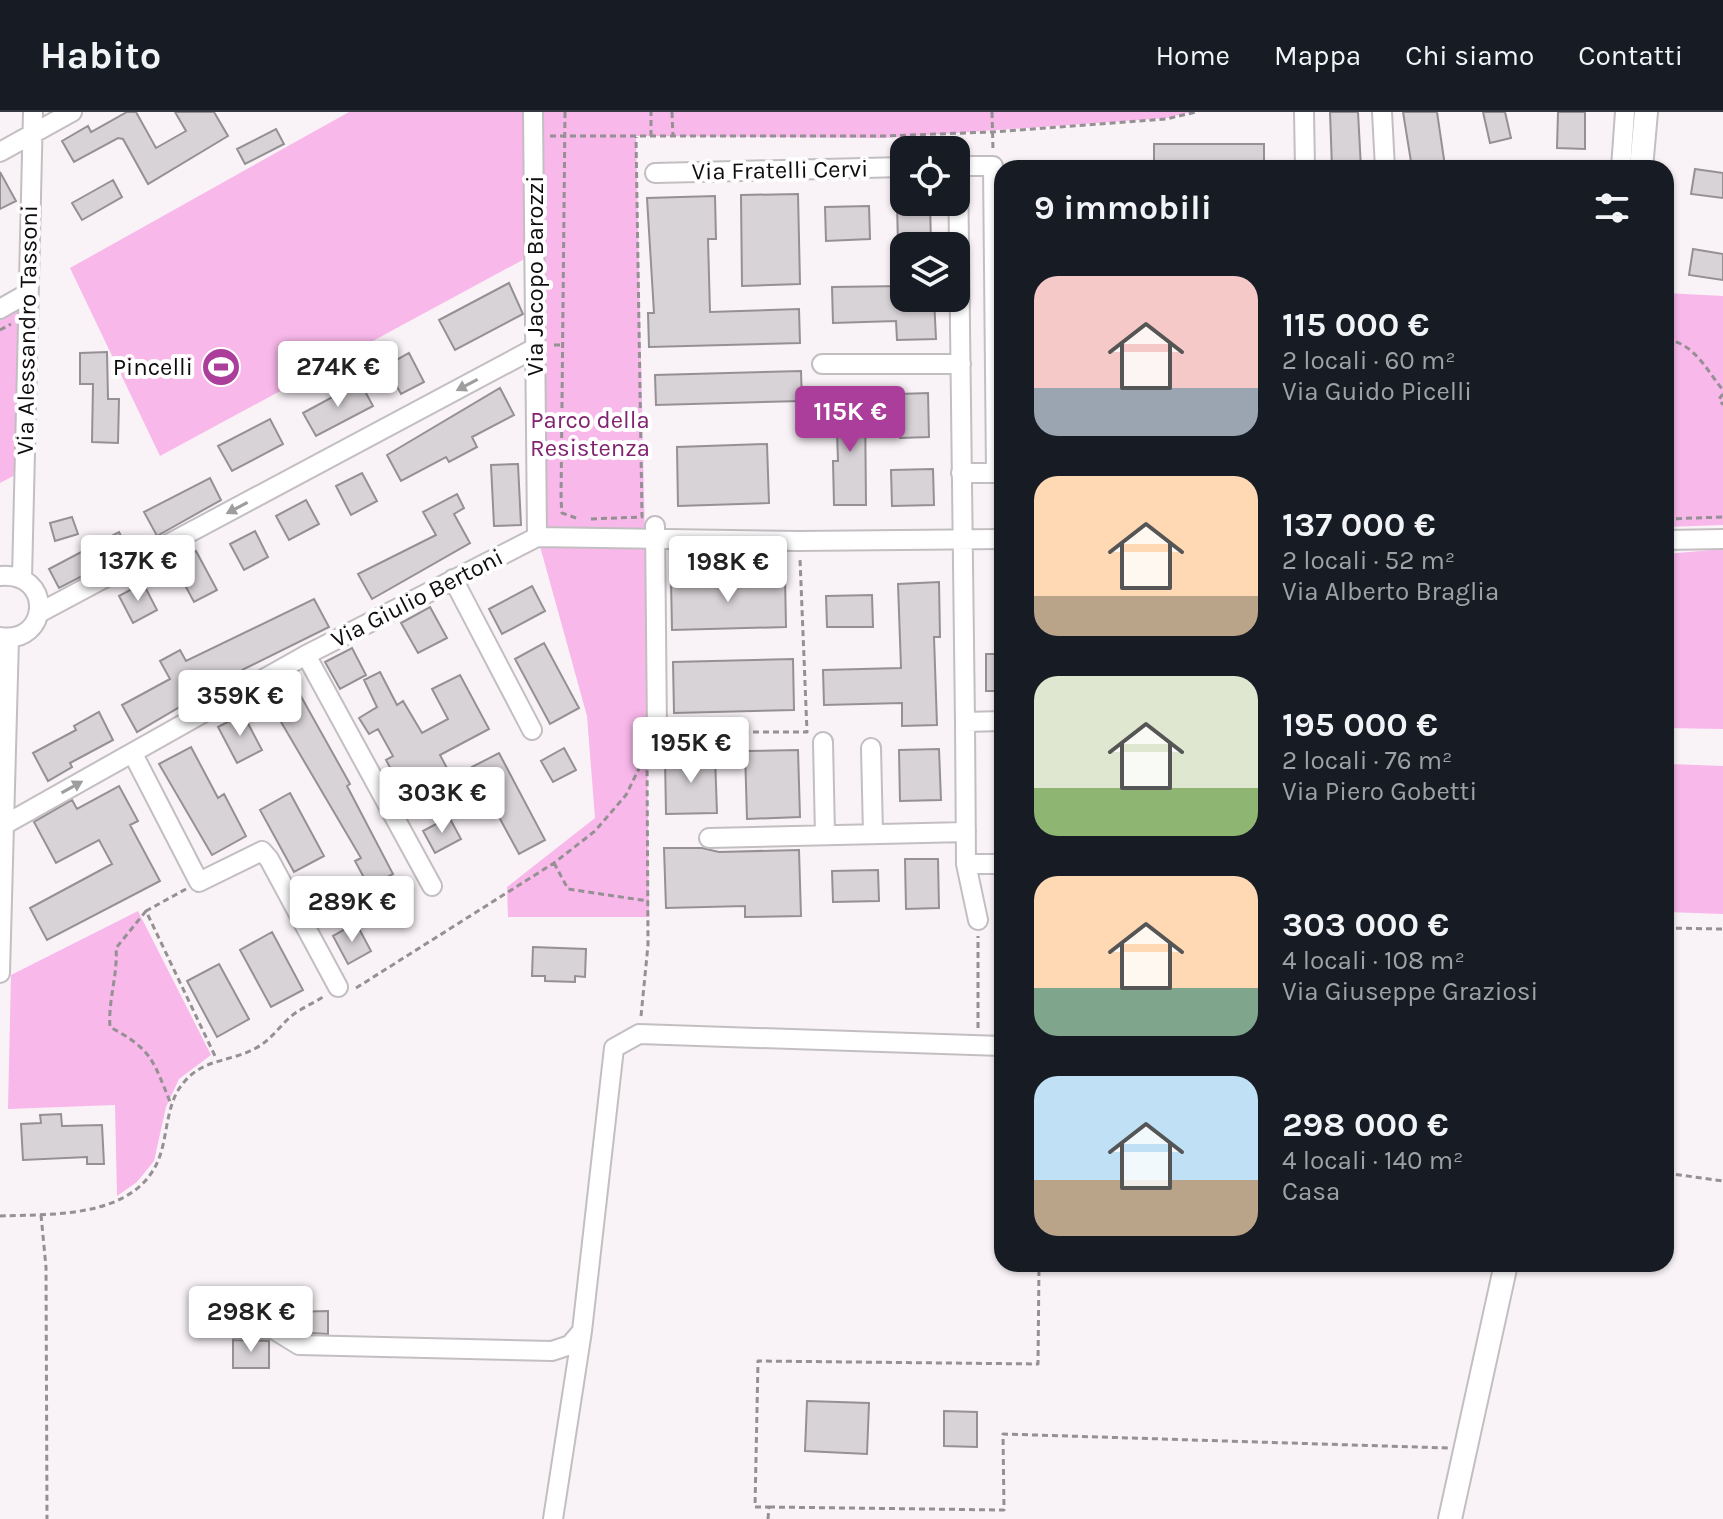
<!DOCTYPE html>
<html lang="it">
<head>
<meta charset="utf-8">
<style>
	:root { --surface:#171b24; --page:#242831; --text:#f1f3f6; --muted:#9ea1a6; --line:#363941; --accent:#ab3d9b }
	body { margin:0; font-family:Karla,sans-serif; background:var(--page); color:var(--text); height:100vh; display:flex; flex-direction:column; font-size:30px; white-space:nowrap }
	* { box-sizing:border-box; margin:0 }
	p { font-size:26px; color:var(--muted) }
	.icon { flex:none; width:44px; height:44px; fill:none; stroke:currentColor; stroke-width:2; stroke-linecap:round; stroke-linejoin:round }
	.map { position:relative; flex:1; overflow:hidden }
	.side { position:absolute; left:994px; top:48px; width:680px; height:1112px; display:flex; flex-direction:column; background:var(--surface); border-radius:24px; box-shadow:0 2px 6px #0004 }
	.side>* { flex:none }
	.fabs { position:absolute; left:890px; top:24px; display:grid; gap:16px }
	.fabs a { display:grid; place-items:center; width:80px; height:80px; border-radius:16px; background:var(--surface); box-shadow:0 2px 6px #0004; font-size:40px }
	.price { position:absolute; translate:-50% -68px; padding:0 18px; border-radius:8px; background:#fff; color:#222; font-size:26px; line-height:52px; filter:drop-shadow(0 2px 4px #0008) }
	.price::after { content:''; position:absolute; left:50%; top:48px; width:24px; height:18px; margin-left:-12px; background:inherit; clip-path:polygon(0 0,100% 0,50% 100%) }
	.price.on { background:var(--accent); color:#fff }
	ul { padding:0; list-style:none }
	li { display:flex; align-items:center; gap:24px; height:200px; padding:0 40px }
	li span { display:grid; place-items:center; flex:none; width:224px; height:160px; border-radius:24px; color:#555 }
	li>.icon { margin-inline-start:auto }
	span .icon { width:96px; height:96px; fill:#fffc; stroke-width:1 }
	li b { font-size:34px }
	h2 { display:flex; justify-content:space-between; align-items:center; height:96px; padding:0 40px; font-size:34px }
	header { display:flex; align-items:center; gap:48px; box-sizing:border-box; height:112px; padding:0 40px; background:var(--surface); border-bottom:2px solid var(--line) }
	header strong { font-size:38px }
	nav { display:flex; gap:44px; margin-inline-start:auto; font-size:28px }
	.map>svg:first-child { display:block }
	.green { fill:#f8b8ea }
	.building { fill:#d8d3d7; stroke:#959093; stroke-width:2 }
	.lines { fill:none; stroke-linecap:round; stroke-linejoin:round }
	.minor-casing { stroke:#c3bec2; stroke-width:22 }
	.major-casing { stroke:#c3bec2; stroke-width:26 }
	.path { stroke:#949093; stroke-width:3; stroke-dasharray:6 4; stroke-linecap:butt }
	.minor { stroke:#fff; stroke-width:18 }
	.major { stroke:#fff; stroke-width:22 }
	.oneway { fill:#9f9e9f }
	.labels { text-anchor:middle; stroke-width:8; stroke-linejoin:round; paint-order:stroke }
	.street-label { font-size:24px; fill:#0f0d0f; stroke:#fff }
	.poi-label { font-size:24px; fill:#0f0d0f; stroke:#fff; text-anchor:end }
	.park-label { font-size:24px; fill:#802472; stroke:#fff }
</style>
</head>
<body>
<header>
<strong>Habito</strong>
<nav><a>Home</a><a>Mappa</a><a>Chi siamo</a><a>Contatti</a></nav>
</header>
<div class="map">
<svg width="1723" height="1407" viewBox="0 0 1723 1407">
	<rect width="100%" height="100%" fill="#f9f3f7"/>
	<!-- green -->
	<path class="green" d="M349,0h173l5,17 3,127 -370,200 -90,-188z
		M535,0h656l-24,6 -284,20 -247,-2 9,403 -107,-4z
		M1666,181l57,3v229l-57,2z
		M24,190l-5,171 -19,10v-168z
		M538,427l107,3 4,375h-141l-1,-30 88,-69 -8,-102z
		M1723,437v180l-57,-1v-174z
		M1670,652l53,2v148l-57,-2z
		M138,799l73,144 -32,24 -13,28 -12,54 -17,21 -20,14 -2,-91 -107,4 3,-134z"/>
	<!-- building -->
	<path class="building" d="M127,0h9l20,36 30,-17 -11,-19h39l14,24 -80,48 -25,-45 -5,-1 -44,24 -12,-21 26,-15 3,6z
		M1330,0h28l3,56h-29z
		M1403,0h34l8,54 -33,2z
		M1483,0h22l6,26 -21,5z
		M1558,0h27v37l-28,-1z
		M276,17l8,15 -39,20 -8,-15z
		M1154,32h110v24h-110z
		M1695,57l28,4v25l-32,-4z
		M0,60l16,29 -16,8z
		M113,68l9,17 -40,23 -10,-17z
		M798,82l2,90 -58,2 -1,-91z
		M715,84l1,43h-8l2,73 89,-3 1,34 -151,4 -1,-34h6l-7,-115z
		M930,90l1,44h-33l-1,-43z
		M869,94l1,33 -44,2 -1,-34z
		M1693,137l30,5v26l-34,-5z
		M509,171l14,31 -68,36 -16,-30z
		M904,174v12h30l2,41 -39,1 -1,-19 -63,2 -1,-36z
		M107,240l1,47h11l-1,44 -26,-1 1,-58h-13v-31z
		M409,241l15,29 -23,12 -15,-28z
		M801,259l1,30 -146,4 -1,-30z
		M360,270l13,24 -57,30 -13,-23z
		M500,276l14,27 -42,22 5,10 -28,15 -3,-5 -45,24 -14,-26z
		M928,281l1,44 -29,1 -1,-44z
		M865,288l1,105h-32l-1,-44h5l-2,-60z
		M270,307l13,25 -51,27 -14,-25z
		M767,332l2,59 -91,3 -1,-59z
		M518,352l3,61 -27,1 -3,-61z
		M933,357l1,36 -42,1 -1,-36z
		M362,361l15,28 -26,14 -15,-29z
		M210,366l11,22 -64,36 -13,-24z
		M457,382l7,14 -10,6 16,29 -98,56 -14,-25 78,-39 -13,-23z
		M306,388l13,24 -30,16 -13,-24z
		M72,405l6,17 -23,7 -5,-18z
		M255,419l13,26 -24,13 -14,-26z
		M119,420l10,20 -70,36 -10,-19z
		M196,439l21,39 -23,12 -21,-39z
		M785,465l1,50 -114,3 -1,-50z
		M939,470l1,55h-6l3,88 -35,1v-23l-78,2 -1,-35 78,-2 -3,-84z
		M143,471l14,27 -24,13 -14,-27z
		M532,474l13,25 -43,23 -13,-25z
		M872,483l1,32h-46l-1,-31z
		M314,487l15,28 -83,41 -109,64 -15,-27 48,-26 -10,-18 20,-11 6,11z
		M430,495l17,31 -29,15 -17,-30z
		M544,531l35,65 -29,16 -35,-65z
		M352,536l14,27 -26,14 -15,-27z
		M986,542h16v37h-16z
		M793,547l1,51 -120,3 -1,-51z
		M380,560l17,33 6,-4 19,32 26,-14 -16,-30 28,-14 29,54 -49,26 9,17 -24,12 6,11 -20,11 -25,-46 7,-4 -15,-27 -9,5 -10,-16 18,-11 -13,-27z
		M298,579l52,93 -3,2 46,88 -24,13 -14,-26 6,-3 -90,-153z
		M99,600l14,28 -43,23 2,4 -24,14 -15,-28 43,-23 -2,-4z
		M243,602l19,36 -25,13 -19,-36z
		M191,635l27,51 6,-4 22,42 -34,19 -53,-91z
		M564,636l12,22 -23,12 -12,-21z
		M939,637l2,51 -41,1 -1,-51z
		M798,638l2,67 -53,2 -2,-68z
		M499,641l46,87 -26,14 -47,-87z
		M715,644l2,57 -51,1 -1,-56z
		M119,674l19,35 -8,4 30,56 -113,59 -17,-32 82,-44 -13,-24 -43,23 -22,-41 38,-22 5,9z
		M290,681l34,63 -30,16 -34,-62z
		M449,705l12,22 -26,14 -12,-22z
		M664,736h38l17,4 80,-2 2,66 -56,1v-11l-79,2z
		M905,747h33l1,49 -33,1z
		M878,758l1,31 -46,1 -1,-31z
		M356,811l15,28 -23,13 -15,-28z
		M272,820l31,58 -32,17 -31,-57z
		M533,835l53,2 -1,28 -10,-1v6l-30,-1v-5h-13z
		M219,852l30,55 -32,18 -30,-56z
		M61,1002l1,12 40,-1 2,39h-17v-7l-64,3 -2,-36 20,-1 -1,-8z
		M328,1199v23l-18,-1v-7l-22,-2v-12z
		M233,1228l36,1v27h-36z
		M807,1289l62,2 -2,51 -62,-3z
		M944,1299l33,1v35l-33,-1z"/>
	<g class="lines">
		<defs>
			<path id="minor" d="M533,0l4,425
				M1304,0l1,56
				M1382,0l3,56
				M0,40l72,-40
				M956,54h37l3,307h-35
				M958,54l7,556 37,-1
				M1621,56l4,-56
				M655,61l249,-6
				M0,197l28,-16
				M822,252h139
				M655,414l2,206
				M1666,428l57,-1
				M0,464c54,-5 50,69 0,61
				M22,466l11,-466
				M453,467l79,151
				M39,501l496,-265
				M306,543l126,231
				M965,610l1,142 12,56
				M823,630l2,93
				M871,636l2,86
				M133,642l66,128 63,-31 7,8 69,128
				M4,713l302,-170 231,-118 262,4 203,-2
				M709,726l257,-6
				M966,752h36
				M0,861l9,-335
				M238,1217h35l26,16 253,6 18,-6 12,-14
				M553,1407l29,-188 32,-283 25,-14 363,12"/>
			<path id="major" d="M1641,56l5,-56
				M1450,1407l56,-255"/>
		</defs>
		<!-- minor casing -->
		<use href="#minor" class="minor-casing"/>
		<!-- major casing -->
		<use href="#major" class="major-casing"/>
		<!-- path -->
		<path class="path" d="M565,0l-4,388 1,13 17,6
			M672,0l1,25
			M992,0l1,38
			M550,24h334l108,-4 174,-13 30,-7
			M651,24v-24
			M0,218l11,-6
			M1666,228c28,2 41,31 57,50
			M554,233h9
			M1723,282l-4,5 4,6
			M591,407l51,-2 -6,-380
			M1666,407l57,-2
			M673,620h134l-7,-173
			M554,751l14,26 80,12
			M186,777l-40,22 70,147
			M146,799l-30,37c2,27 -8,52 -6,79 43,23 43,34 61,77
			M1666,816l57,1
			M356,876l198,-125 41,-32 31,-36 24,-49
			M641,904l7,-71 -1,-189
			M978,916v-92
			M1666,1061l57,8
			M41,1103l5,52 1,252
			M0,1104c56,-2 144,3 162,-67 6,-23 6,-50 23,-68 20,-23 46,-19 71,-33 13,-7 21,-18 31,-28 10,-10 25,-16 36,-23
			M769,1395l235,3 -1,-76 445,14
			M768,1407l1,-12h-14l3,-146 280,3 1,-100"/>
		<!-- minor -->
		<use href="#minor" class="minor"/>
		<!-- major -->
		<use href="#major" class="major"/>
	</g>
	<!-- one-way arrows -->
	<defs><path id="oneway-solid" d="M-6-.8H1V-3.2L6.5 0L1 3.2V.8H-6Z" transform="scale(2)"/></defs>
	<g class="oneway">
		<use href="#oneway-solid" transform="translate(467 273) rotate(152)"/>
		<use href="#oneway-solid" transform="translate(237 396) rotate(152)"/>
		<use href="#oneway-solid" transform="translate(72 675) rotate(-29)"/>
	</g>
	<!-- icons -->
	<defs>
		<symbol id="stadium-disc" viewBox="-11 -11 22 22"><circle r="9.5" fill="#ab3d9b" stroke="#fff"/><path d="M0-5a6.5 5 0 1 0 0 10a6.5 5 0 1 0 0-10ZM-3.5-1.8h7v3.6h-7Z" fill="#fff"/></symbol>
	</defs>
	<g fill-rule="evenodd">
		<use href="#stadium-disc" x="199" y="233" width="44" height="44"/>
	</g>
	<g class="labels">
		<!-- street labels -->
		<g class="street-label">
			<text transform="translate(780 58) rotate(-1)" y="8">Via Fratelli Cervi</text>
			<text transform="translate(535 164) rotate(-90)" y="8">Via Jacopo Barozzi</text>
			<text transform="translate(27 218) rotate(-89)" y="8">Via Alessandro Tassoni</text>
			<text transform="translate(417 486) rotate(-27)" y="8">Via Giulio Bertoni</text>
		</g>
		<!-- poi labels -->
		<g class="poi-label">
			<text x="193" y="263">Pincelli</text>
		</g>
		<!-- park labels -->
		<g class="park-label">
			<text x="590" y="316">Parco della<tspan x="590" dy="28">Resistenza</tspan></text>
		</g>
	</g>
</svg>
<div class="fabs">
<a><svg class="icon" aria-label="locate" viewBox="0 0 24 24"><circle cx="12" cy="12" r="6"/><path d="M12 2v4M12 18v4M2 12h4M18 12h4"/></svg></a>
<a><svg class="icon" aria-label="layers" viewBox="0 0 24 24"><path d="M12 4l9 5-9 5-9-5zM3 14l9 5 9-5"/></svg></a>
</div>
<b class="price" style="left:338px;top:297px">274K €</b>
<b class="price on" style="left:850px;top:342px">115K €</b>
<b class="price" style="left:138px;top:491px">137K €</b>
<b class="price" style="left:728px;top:492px">198K €</b>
<b class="price" style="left:240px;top:626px">359K €</b>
<b class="price" style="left:691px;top:673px">195K €</b>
<b class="price" style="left:442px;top:723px">303K €</b>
<b class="price" style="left:352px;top:832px">289K €</b>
<b class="price" style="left:251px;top:1242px">298K €</b>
<section class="side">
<h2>9 immobili<svg class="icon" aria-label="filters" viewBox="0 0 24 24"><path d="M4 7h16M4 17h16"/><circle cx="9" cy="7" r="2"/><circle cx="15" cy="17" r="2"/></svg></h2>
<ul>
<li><span style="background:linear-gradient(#f6c9c9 70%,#9aa5b1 0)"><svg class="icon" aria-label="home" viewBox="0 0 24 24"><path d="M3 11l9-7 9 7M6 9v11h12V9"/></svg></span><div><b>115 000 €</b><p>2 locali · 60 m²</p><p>Via Guido Picelli</p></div></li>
<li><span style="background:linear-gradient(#ffd9b3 75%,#b9a48a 0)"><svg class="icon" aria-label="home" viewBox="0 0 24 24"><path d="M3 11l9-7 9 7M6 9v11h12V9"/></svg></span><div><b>137 000 €</b><p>2 locali · 52 m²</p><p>Via Alberto Braglia</p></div></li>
<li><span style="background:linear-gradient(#dfe7d0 70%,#8fb573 0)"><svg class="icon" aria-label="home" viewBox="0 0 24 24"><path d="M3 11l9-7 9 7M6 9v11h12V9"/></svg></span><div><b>195 000 €</b><p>2 locali · 76 m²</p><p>Via Piero Gobetti</p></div></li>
<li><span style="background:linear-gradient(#ffd9b3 70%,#7fa58c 0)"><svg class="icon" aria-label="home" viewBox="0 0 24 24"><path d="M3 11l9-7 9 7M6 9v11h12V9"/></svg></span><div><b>303 000 €</b><p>4 locali · 108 m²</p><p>Via Giuseppe Graziosi</p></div></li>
<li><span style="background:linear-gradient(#bfe0f5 65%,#b9a48a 0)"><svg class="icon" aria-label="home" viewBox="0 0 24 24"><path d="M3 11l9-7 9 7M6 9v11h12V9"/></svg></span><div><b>298 000 €</b><p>4 locali · 140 m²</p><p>Casa</p></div></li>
</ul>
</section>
</div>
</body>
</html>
